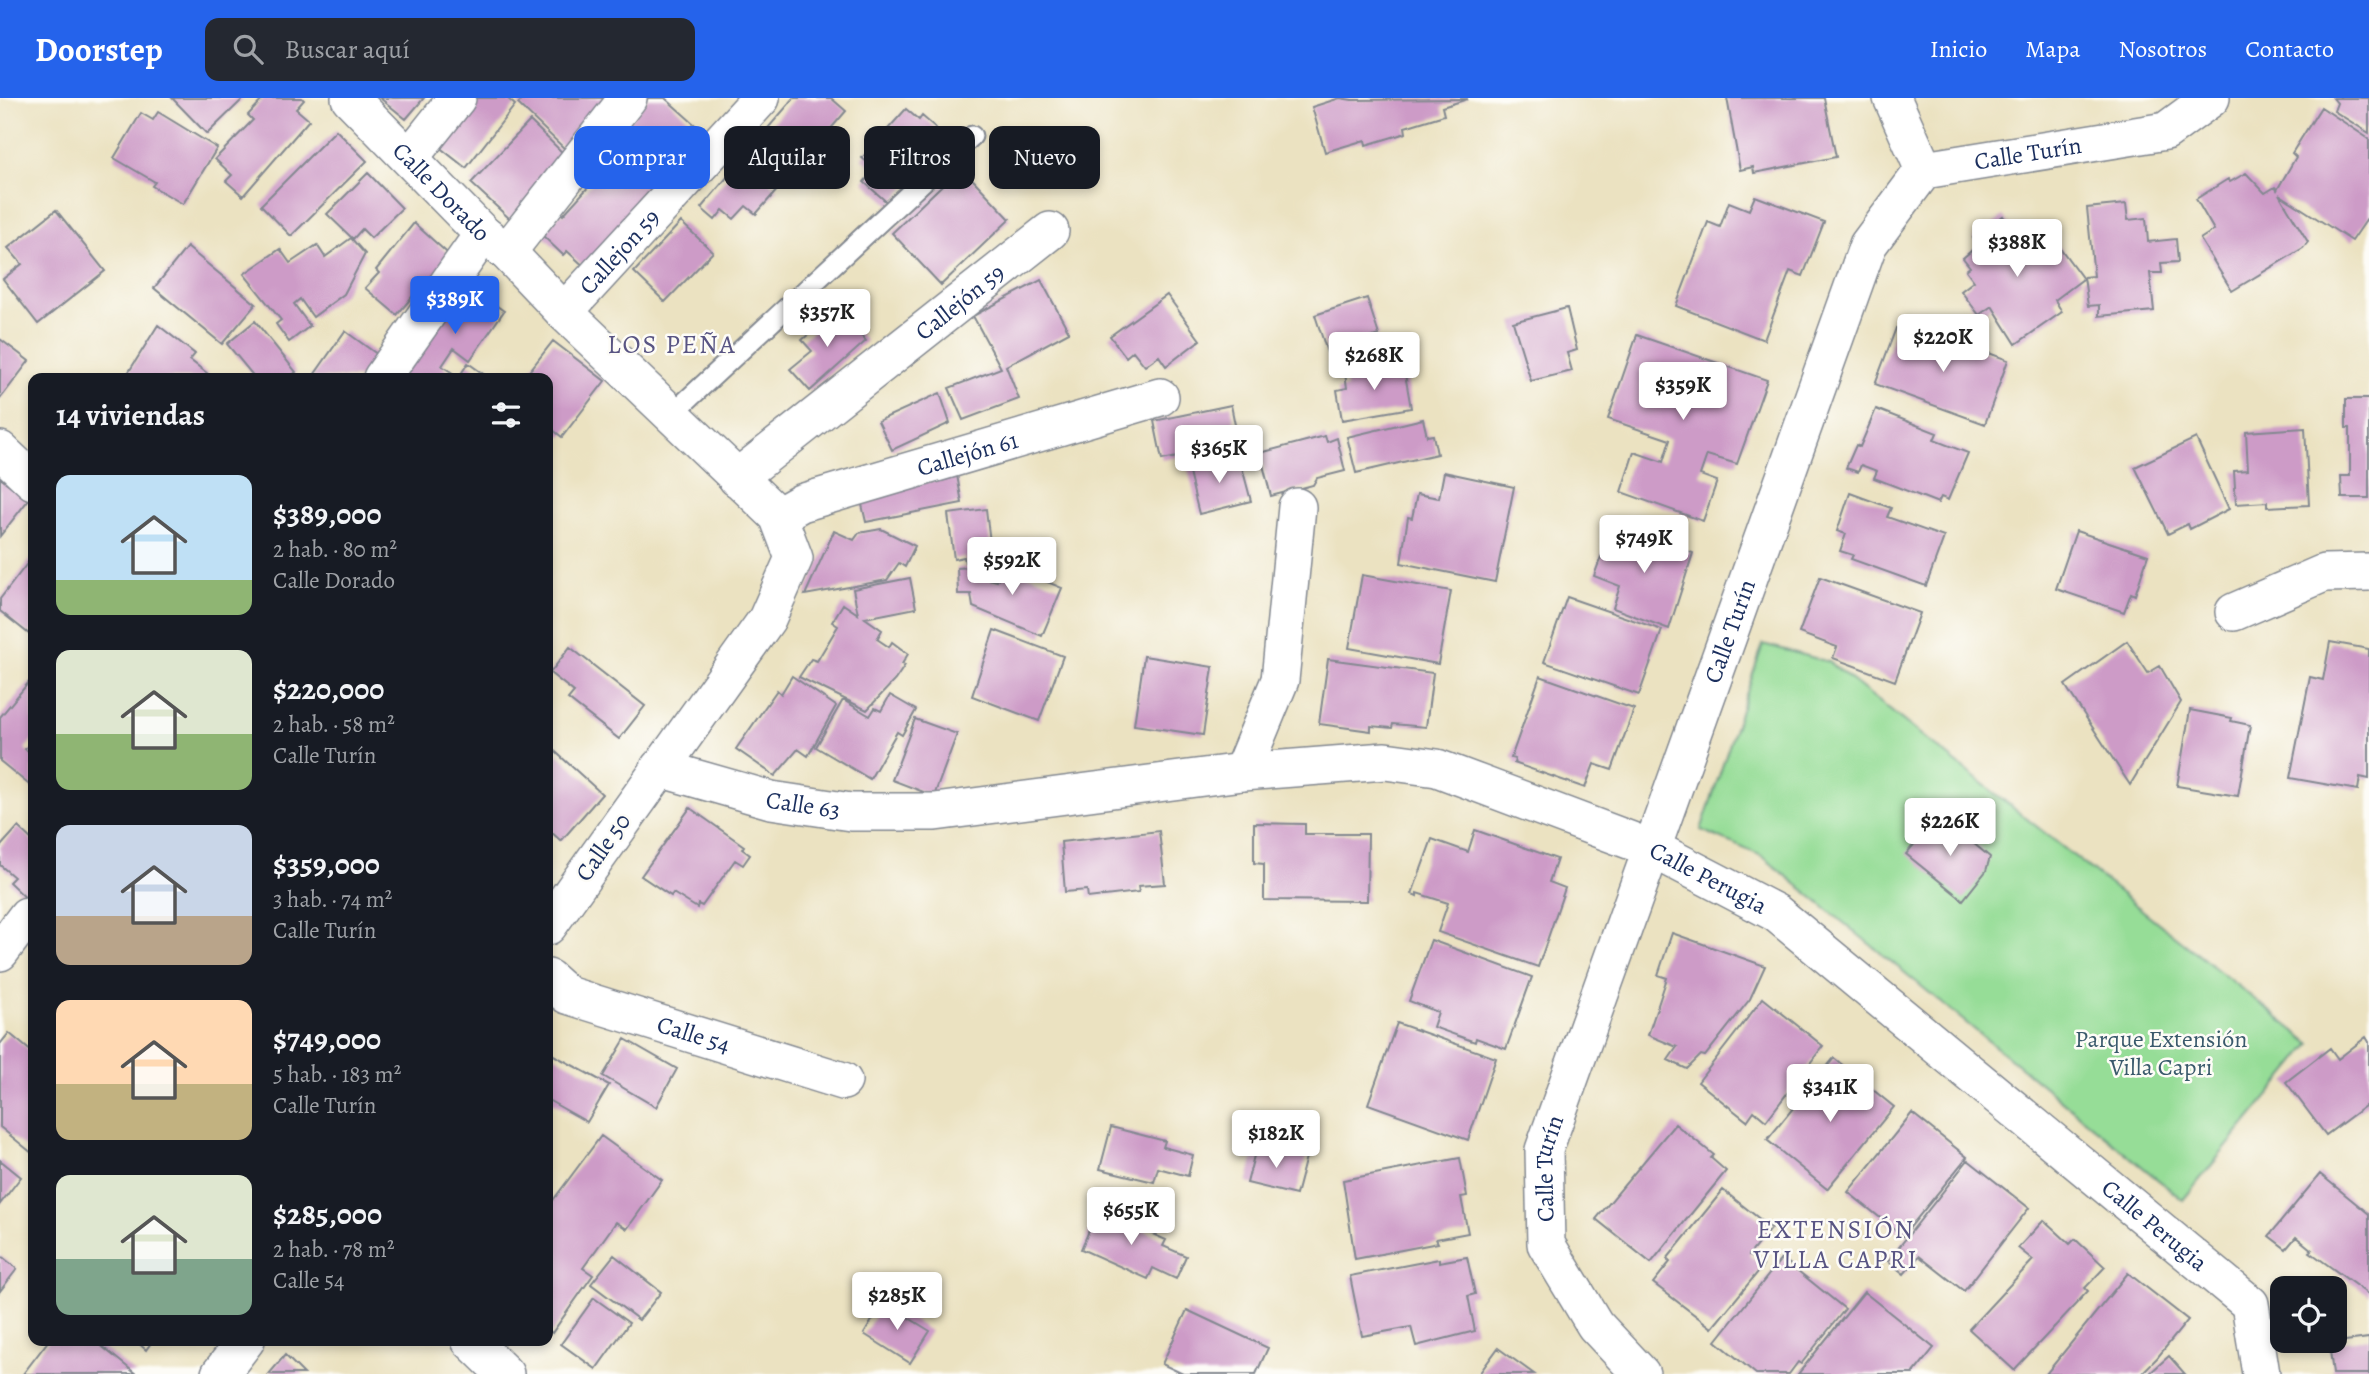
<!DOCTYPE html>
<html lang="es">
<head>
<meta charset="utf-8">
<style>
	:root { --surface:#171b24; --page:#242831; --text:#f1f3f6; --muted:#9ea1a6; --accent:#2563eb }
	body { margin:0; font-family:Alegreya,serif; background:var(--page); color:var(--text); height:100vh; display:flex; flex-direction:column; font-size:26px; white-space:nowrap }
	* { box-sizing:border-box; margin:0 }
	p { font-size:23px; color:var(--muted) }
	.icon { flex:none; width:38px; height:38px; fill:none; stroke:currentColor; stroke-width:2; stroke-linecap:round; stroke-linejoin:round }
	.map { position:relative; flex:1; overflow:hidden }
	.sheet { position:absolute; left:28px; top:275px; width:525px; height:973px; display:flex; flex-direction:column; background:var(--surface); border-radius:14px; box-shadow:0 4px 10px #0003 }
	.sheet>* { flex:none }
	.guide { position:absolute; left:574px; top:28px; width:665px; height:63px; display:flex; gap:14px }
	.tools { position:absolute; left:2270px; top:1178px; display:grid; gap:14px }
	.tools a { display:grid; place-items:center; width:77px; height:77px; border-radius:14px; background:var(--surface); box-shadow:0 4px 10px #0003; font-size:35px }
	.price { position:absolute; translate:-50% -60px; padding:0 16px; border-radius:7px; background:#fff; color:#222; font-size:23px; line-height:46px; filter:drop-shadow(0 2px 4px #0008) }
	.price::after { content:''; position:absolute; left:50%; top:42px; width:21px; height:16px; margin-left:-10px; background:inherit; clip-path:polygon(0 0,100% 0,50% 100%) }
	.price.current { background:var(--accent); color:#fff }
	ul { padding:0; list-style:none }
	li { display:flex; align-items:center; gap:21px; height:175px; padding:0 28px }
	li span { display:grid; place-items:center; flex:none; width:196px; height:140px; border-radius:14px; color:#555 }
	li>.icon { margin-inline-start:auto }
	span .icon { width:84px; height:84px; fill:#fffc; stroke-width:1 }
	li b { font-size:30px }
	h2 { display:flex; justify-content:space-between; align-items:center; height:84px; padding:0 28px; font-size:30px }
	.tag { padding:0 24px; border-radius:14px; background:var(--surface); box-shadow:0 4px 10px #0003; font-size:24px; line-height:63px }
	.tag.current { background:var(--accent); color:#fff }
	header { display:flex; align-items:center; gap:42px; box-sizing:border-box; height:98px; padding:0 35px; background:var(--accent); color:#fff }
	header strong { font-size:33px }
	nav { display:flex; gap:38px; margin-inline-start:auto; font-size:24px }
	.search { width:490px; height:63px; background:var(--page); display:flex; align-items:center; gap:18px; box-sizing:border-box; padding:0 24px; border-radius:14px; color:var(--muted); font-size:26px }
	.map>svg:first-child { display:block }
	.green { fill:#96dd97; stroke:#58867a; stroke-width:2 }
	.building { fill:#cd9bc7 }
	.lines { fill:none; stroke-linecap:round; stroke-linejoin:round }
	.service-casing { stroke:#838890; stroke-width:23 }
	.minor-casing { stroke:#838890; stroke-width:40 }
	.service { stroke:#fff; stroke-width:19 }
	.minor { stroke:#fff; stroke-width:37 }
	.labels { text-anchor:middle; stroke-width:5; stroke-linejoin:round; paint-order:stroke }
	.street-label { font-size:24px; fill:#1b2f5e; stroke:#fdfcf7 }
	.park-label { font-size:24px; fill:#3a5a6c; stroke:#fdfcf7 }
	.neighbourhood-label { font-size:26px; letter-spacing:2px; fill:#595583; stroke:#fdfcf7 }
</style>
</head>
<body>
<header>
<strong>Doorstep</strong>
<div class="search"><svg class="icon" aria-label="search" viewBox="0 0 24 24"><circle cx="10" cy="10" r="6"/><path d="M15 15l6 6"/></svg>Buscar aquí</div>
<nav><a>Inicio</a><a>Mapa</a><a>Nosotros</a><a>Contacto</a></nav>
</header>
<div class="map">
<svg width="2369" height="1276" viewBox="0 0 2369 1276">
	<rect width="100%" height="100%" fill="#fdfcf7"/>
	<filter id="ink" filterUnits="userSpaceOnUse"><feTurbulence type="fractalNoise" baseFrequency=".0143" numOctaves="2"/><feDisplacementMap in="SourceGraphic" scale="14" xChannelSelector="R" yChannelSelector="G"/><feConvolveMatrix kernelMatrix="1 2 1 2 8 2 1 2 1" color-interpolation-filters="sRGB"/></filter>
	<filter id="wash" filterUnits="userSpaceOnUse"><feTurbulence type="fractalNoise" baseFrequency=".00686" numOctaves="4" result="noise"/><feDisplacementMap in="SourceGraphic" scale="28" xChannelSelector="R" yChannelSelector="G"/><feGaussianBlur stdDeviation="1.57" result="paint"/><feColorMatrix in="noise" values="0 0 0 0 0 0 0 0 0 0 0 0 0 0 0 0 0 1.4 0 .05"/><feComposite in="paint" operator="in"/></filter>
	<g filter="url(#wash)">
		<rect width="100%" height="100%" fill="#ebe2c1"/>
		<!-- green -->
		<path class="green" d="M1763,546l66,18 482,382 -128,156 -421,-344 -61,-26z"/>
		<g id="blocks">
			<!-- building -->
			<path class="building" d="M172,0h72l-37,36z
				M264,0h38l2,2 -8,9 13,11 -66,76 -17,-15 6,-6 -17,-16 38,-39 -5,-5z
				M380,0h44l-18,21z
				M476,0h31l8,7 -49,63 -28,-22z
				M523,0h86l-41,54 -50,-48z
				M648,0h17l36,32 -31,35 -45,-39z
				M794,0h37l15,13 -55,64 -36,-32z
				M1340,0l12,2 116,-1 -26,8 2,8 -39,12 1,6 -40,12 -1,-5 -40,12 -13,-45z
				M1727,0h97l12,59 -82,16 -1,-6 -13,3z
				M2333,0h36v35l-35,-22 3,-8z
				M2321,9l48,32v77l-17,25 -73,-47 29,48 -5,6 -71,43 -32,-52 14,-9 -18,-31 32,-20 2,3 16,-9 19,20 10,-6 2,3 19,-33 -4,-4z
				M906,11l13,11 3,-4 14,12 -7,8 12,11 -51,58 -26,-23 11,-13 -13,-11z
				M158,14l59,36 -34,56 -31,-18 3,-4 -41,-24 27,-45 12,7z
				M530,23l38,37 -58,61 -39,-36z
				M336,32l31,31 -76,75 -30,-31z
				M752,50l22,19 -9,11 13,11 -22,25 -10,-8 -12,13 -11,-9 -8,10 -14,-12z
				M621,53l39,36 -74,81 -19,-17 -4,4 -22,-21 20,-21 2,2z
				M961,69l49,52 -69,66 -49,-52z
				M368,75l34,35 -31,30 -9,-9 -9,10 -26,-25z
				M1755,98l69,26 -21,54 -13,-5 -26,69 -88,-34 32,-84 12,5 9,-25 20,8z
				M2126,106l2,16 18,-2 2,24 28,-3 2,23 -17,1 1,10h-12l4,38 -55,5v-11l-11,1 -4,-29 10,-1 -7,-68z
				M56,112l49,61 -67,53 -35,-45 19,-15 -14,-16z
				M2003,118l24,32 31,-3 25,34 -28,21 7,12 -46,32 -24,-38 -13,9 -18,-24 13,-10 -8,-11 4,-3 -7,-9 15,-13 -5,-7z
				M681,124l32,30 -48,50 -31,-30z
				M414,125l41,37 -23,35 -11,-9 -24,29 -32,-27 14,-15 -3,-3z
				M351,140l14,16 -21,40 -31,23 -13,-18 -6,5 16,22 -21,16 -13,-18 5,-4 -37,-46 36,-25 10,14 27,-18 8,12z
				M187,149l69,57 -34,40 -68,-56z
				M1041,182l28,52 -63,34 13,33 -56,21 -14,-32 52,-20 -28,-52z
				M463,184l41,29 -34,49 -16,-12 -12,18 17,11 9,-14 21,15h-90z
				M1167,197l33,45 -34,26 -7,-10 -14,10 -12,-15 -7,6 -16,-21z
				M1367,200l12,37 -52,17 -12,-37z
				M1567,210l10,42 -10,3 5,18 -41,10 -18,-59z
				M838,211l28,32 -56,50 -20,-22 22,-18 -10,-11z
				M255,223l41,51 -7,6h-34l-28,-34z
				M158,227l37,29 -5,6 18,14 -3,4h-80z
				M1896,230l49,18 3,-8 60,22 -23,64 -110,-40z
				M345,233l40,29 -13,18h-60z
				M1637,237l130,45 -30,84 -30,-9 -7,20 17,6 -14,40 -82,-29 13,-40 29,10 7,-22 -62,-21z
				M0,241l29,22 -29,38z
				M553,243l52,40 -43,56 -14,-11v-48h-24z
				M1403,265l8,45 -69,12 -5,-30 10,-2 -2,-15z
				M940,295l10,30 -58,27 -14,-29z
				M2346,301h23v99h-27l-1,-22h9v-48h-4z
				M1231,307l8,40 -77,15 -8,-39z
				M1876,311l61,24 -3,7 34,13 -20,47 -7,-3 -3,6 -64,-25 3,-7 -16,-6 -3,7 -12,-4 10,-23 4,2z
				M1423,321l4,17 6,-1 4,19 -81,19 -9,-36z
				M2305,330l4,77 -42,2v-5l-31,2 -2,-33 14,-1 -2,-38z
				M1325,338l2,6 10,-4 8,33 -28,7 -4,7 -42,11 -11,-43z
				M2196,340l33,71 -39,20 -2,-5 -20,10 -33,-67z
				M1239,358l12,45 -52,13 -11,-45z
				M1444,374l70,15 -19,95 -94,-19 7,-46 4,1 5,-24 22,4z
				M957,377l5,28 -96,19 -6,-26z
				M0,380l29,21 -29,37z
				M1850,395l41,15 -4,9 57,20 -18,49 -75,-27 2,-4 -13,-4 6,-17 -9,-3z
				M986,411l6,50 -27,3 -1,-5 -10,2 -6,-45z
				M1613,426l80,29 -24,76 -56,-21 7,-22 -26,-10z
				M881,431l34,17 -10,21 -6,-4 -12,17 -82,15 29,-64 20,9 5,-7z
				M2076,433l72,24 -13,40 -4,-2 -7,19 -68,-23z
				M33,458v73l-4,5 -29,-23v-12z
				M1004,466l58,24 -20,48 -69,-29 -2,-13h-13l-1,-26 14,-1 1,8 25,6z
				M1362,477l89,16 -13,73 -89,-16z
				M1820,479l100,36 -25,68 -62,-23 4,-11 -38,-14z
				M910,480l6,30 -51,10 17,12 -5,9 12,8 3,-5 16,12 -6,10 3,1 -10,15 -28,30 -68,-33 12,-18 6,2 21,-35 -6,-4 11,-18 15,10 -5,-25z
				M1567,499l95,33 -23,65 -95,-33z
				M994,532l69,26 -24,65 -67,-25z
				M2127,543l21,32 12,-7 21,36 -51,83 -65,-100z
				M2330,544l39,7v130l-9,-2 -2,13 -68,-12 20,-101 13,3z
				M570,549l75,59 -26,33 -51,-40 6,-7 -24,-19z
				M1144,558l69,11 -10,68 -69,-10z
				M1328,561l105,14 -7,54 -33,-3 -1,4 -21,-2v5l-52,-7z
				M792,578l44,30 -28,50 -10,-7 -23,27 -39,-27 41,-59 4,4z
				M1540,578l94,33 -22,61 -18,-6 -9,24 -71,-25 1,-4 -4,-1z
				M29,584l4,4v53l-8,10 5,4 3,-4v39l-33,-27v-44z
				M890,597l26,15 -14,25 -5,-3 -27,47 -54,-32 27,-47 27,16 5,-8 6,3z
				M2190,612l42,8 -1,3 19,4 -12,71 -61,-10z
				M915,621l42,15 -23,62 -42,-16z
				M548,647l54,49 -41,47 -13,-12z
				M690,710l54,38 -2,3 8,6 -7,10 -8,-5 -33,46 -4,-2 -1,4 -24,-15 -2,3 -30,-20z
				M1943,720l47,39 -4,14 -23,29 -57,-46 24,-29z
				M1254,725l51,1v10h63l-1,67 -103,-1v-36l-10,-1z
				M18,729l15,14v64l-24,-23 5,-5 -14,-12v-18z
				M1475,732l82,29 -8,23 16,6 -27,79 -100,-35 10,-29 -31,-10v3l-5,-2 20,-55 36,13z
				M1159,733l6,53 -27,2 1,6 -51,6 -1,-8 -22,2 -4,-50z
				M1672,835l93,33 -15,33 -45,57 -4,-1 -14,14 -19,-9 9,-13 -29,-12 19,-57 -9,-3z
				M1431,842l101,37 -26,72 -30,-11 -1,4 -42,-15 5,-15 -29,-11z
				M1763,900l60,48 -57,75 -12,-10 -7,10 -49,-39z
				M1397,925l99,35 -28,82 -100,-36z
				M9,935l24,20v101l-33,-27v-83z
				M2366,939l3,5v61l-43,32 -40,-53 44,-34 8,11z
				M625,941l52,30 -21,38 -53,-31z
				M548,954l61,33 -22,37 -39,-22z
				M1834,960l60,49 -67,82 -60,-49z
				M1912,1015l55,44 -64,79 -55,-44z
				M1675,1026l39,31 -3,3 15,13 -75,92 -55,-44z
				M1111,1029l54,14 -2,6 30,8 -5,21 -30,-8 -4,14 -54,-13z
				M601,1038l61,44 -35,49 -11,-7 -33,46 10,7 -41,58 -4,-3v-123z
				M1257,1046l49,13 -10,38 -49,-12z
				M1460,1060l7,38 -6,1 7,36 -32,6 2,4 -83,16 -12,-79z
				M0,1062l21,17 -21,27z
				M1968,1062l61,48 -65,83 -45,-35 -15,18 -16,-13z
				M2320,1076l49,40v81l-59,-43 2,-2 -16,-13 -10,12 -17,-13z
				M1723,1092l48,38 -22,27 14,11 -51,62 -59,-45 17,-21 -3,-3z
				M1098,1112l68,30 -3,6 23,10 -10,23 -23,-11 -5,11 -67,-30z
				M2044,1122l26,24 5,-5 30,28 -20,21 3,3 -74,79 -45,-41 64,-69 -15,-12z
				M0,1157l17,14 -17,22z
				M614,1157l47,37 -22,28 -48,-36z
				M1467,1159l8,37 -7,2 7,35 -59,15 -5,-19 -49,9 -12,-60 89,-17v3z
				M1782,1160l63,51 -44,55 -3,-2 -9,12h-33l-40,-33z
				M2128,1175l60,47 -31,38 -16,16h-95z
				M1864,1194l70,56 -21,26h-115z
				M594,1200l35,25 -33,46 -35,-25z
				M883,1204l47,29 -20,32 -46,-29z
				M1187,1212l81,38 -12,26h-73l-21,-10z
				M2369,1240v36h-36l-4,-31z
				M49,1242h45l42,34h-113z
				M135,1242h18l-7,10z
				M1498,1250l36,26h-55z
				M285,1257l19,19h-35z
				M2169,1258l16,18h-36z"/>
		</g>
	</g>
	<g filter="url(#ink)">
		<use href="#blocks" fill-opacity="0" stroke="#838890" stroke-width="2"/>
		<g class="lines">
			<defs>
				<path id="service" d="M671,317l301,-279"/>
				<g id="minor">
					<path id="s1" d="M350,0l133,136 24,18 57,60 214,204 16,42 -27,61 -219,307"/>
					<path d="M1892,0l32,72"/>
					<path d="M410,59l47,-59"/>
					<path d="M507,154l121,-154"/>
					<path id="s2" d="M564,214l197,-214"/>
					<path d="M382,280l101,-144"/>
					<path d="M0,352l33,31"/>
					<path id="s3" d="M737,380l313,-247"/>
					<path id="s4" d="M778,418l23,-13 359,-106"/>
					<path d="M2234,514l90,-39 45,-1"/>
					<path id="s5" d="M659,670l112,32 80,12h84l307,-40 143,-11 52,7 216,81 123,64 474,391 11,70"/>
					<path d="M1242,674l38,-92 17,-173"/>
					<path d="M0,854l27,-36"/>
					<path id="s6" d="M548,880l19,17 276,86"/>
					<path d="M470,1242l35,34"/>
					<path d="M220,1276l26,-34"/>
					<path id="s7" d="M1641,1276l-46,-49 -49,-81 -2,-94 324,-905 56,-75 242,-39 45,-33"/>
				</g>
			</defs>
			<!-- service casing -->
			<use href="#service" class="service-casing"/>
			<!-- minor casing -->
			<use href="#minor" class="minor-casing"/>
			<!-- service -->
			<use href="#service" class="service"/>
			<!-- minor -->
			<use href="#minor" class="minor"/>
		</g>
	</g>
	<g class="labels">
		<!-- street labels -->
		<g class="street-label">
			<text dy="8" stroke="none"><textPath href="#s7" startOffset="1416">Calle Turín</textPath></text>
			<text dy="8" stroke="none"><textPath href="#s1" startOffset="131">Calle Dorado</textPath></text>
			<text dy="8" stroke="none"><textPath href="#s2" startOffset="82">Callejon 59</textPath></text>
			<text dy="8" stroke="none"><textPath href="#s3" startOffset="284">Callejón 59</textPath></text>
			<text dy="8" stroke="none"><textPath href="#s4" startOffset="200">Callejón 61</textPath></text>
			<text dy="8" stroke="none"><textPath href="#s7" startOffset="807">Calle Turín</textPath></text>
			<text dy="8" stroke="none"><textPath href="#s5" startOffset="149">Calle 63</textPath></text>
			<text transform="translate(603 749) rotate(-55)" y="8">Calle 50</text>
			<text dy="8" stroke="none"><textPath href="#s5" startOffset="1080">Calle Perugia</textPath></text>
			<text dy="8" stroke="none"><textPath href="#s6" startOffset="158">Calle 54</textPath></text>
			<text dy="8" stroke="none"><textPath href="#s7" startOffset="238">Calle Turín</textPath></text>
			<text dy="8" stroke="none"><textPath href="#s5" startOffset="1647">Calle Perugia</textPath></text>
		</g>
		<!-- park labels -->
		<g class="park-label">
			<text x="2161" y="949">Parque Extensión<tspan x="2161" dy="28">Villa Capri</tspan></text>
		</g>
		<!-- neighbourhood labels -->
		<g class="neighbourhood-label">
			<text x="672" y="255">LOS PEÑA</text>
			<text x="1836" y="1140">EXTENSIÓN<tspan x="1836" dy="30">VILLA CAPRI</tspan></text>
		</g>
	</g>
</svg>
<div class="tools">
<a><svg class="icon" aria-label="locate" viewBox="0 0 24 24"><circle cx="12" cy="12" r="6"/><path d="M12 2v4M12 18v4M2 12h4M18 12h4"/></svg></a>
</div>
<b class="price" style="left:2017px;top:181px">$388K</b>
<b class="price current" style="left:455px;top:238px">$389K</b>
<b class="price" style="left:827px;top:251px">$357K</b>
<b class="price" style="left:1943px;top:276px">$220K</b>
<b class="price" style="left:1374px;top:294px">$268K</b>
<b class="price" style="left:1683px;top:324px">$359K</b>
<b class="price" style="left:1219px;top:387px">$365K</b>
<b class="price" style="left:1644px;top:477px">$749K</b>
<b class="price" style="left:1012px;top:499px">$592K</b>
<b class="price" style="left:1950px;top:760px">$226K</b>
<b class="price" style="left:1830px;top:1026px">$341K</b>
<b class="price" style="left:1276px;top:1072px">$182K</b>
<b class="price" style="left:1131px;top:1149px">$655K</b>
<b class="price" style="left:897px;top:1234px">$285K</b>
<div class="guide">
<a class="tag current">Comprar</a>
<a class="tag">Alquilar</a>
<a class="tag">Filtros</a>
<a class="tag">Nuevo</a>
</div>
<section class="sheet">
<h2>14 viviendas<svg class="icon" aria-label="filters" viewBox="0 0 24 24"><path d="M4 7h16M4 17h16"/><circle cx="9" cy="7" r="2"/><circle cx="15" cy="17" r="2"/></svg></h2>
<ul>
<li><span style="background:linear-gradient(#bfe0f5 75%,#8fb573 0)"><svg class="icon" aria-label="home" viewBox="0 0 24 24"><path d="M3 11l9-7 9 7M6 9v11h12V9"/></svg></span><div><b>$389,000</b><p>2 hab. · 80 m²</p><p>Calle Dorado</p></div></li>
<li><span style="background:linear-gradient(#dfe7d0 60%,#8fb573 0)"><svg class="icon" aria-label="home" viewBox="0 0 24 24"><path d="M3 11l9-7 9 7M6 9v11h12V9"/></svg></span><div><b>$220,000</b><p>2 hab. · 58 m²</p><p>Calle Turín</p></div></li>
<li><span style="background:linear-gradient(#c9d6e8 65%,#b9a48a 0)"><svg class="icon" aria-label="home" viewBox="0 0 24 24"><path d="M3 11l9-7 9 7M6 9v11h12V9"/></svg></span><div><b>$359,000</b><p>3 hab. · 74 m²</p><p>Calle Turín</p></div></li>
<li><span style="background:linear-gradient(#ffd9b3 60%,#c2b280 0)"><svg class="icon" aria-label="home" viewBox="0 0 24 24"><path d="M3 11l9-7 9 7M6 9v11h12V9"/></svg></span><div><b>$749,000</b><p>5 hab. · 183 m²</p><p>Calle Turín</p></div></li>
<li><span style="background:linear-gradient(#dfe7d0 60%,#7fa58c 0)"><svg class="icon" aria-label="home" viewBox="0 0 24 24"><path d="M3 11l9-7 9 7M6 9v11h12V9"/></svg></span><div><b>$285,000</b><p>2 hab. · 78 m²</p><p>Calle 54</p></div></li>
</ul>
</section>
</div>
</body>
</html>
